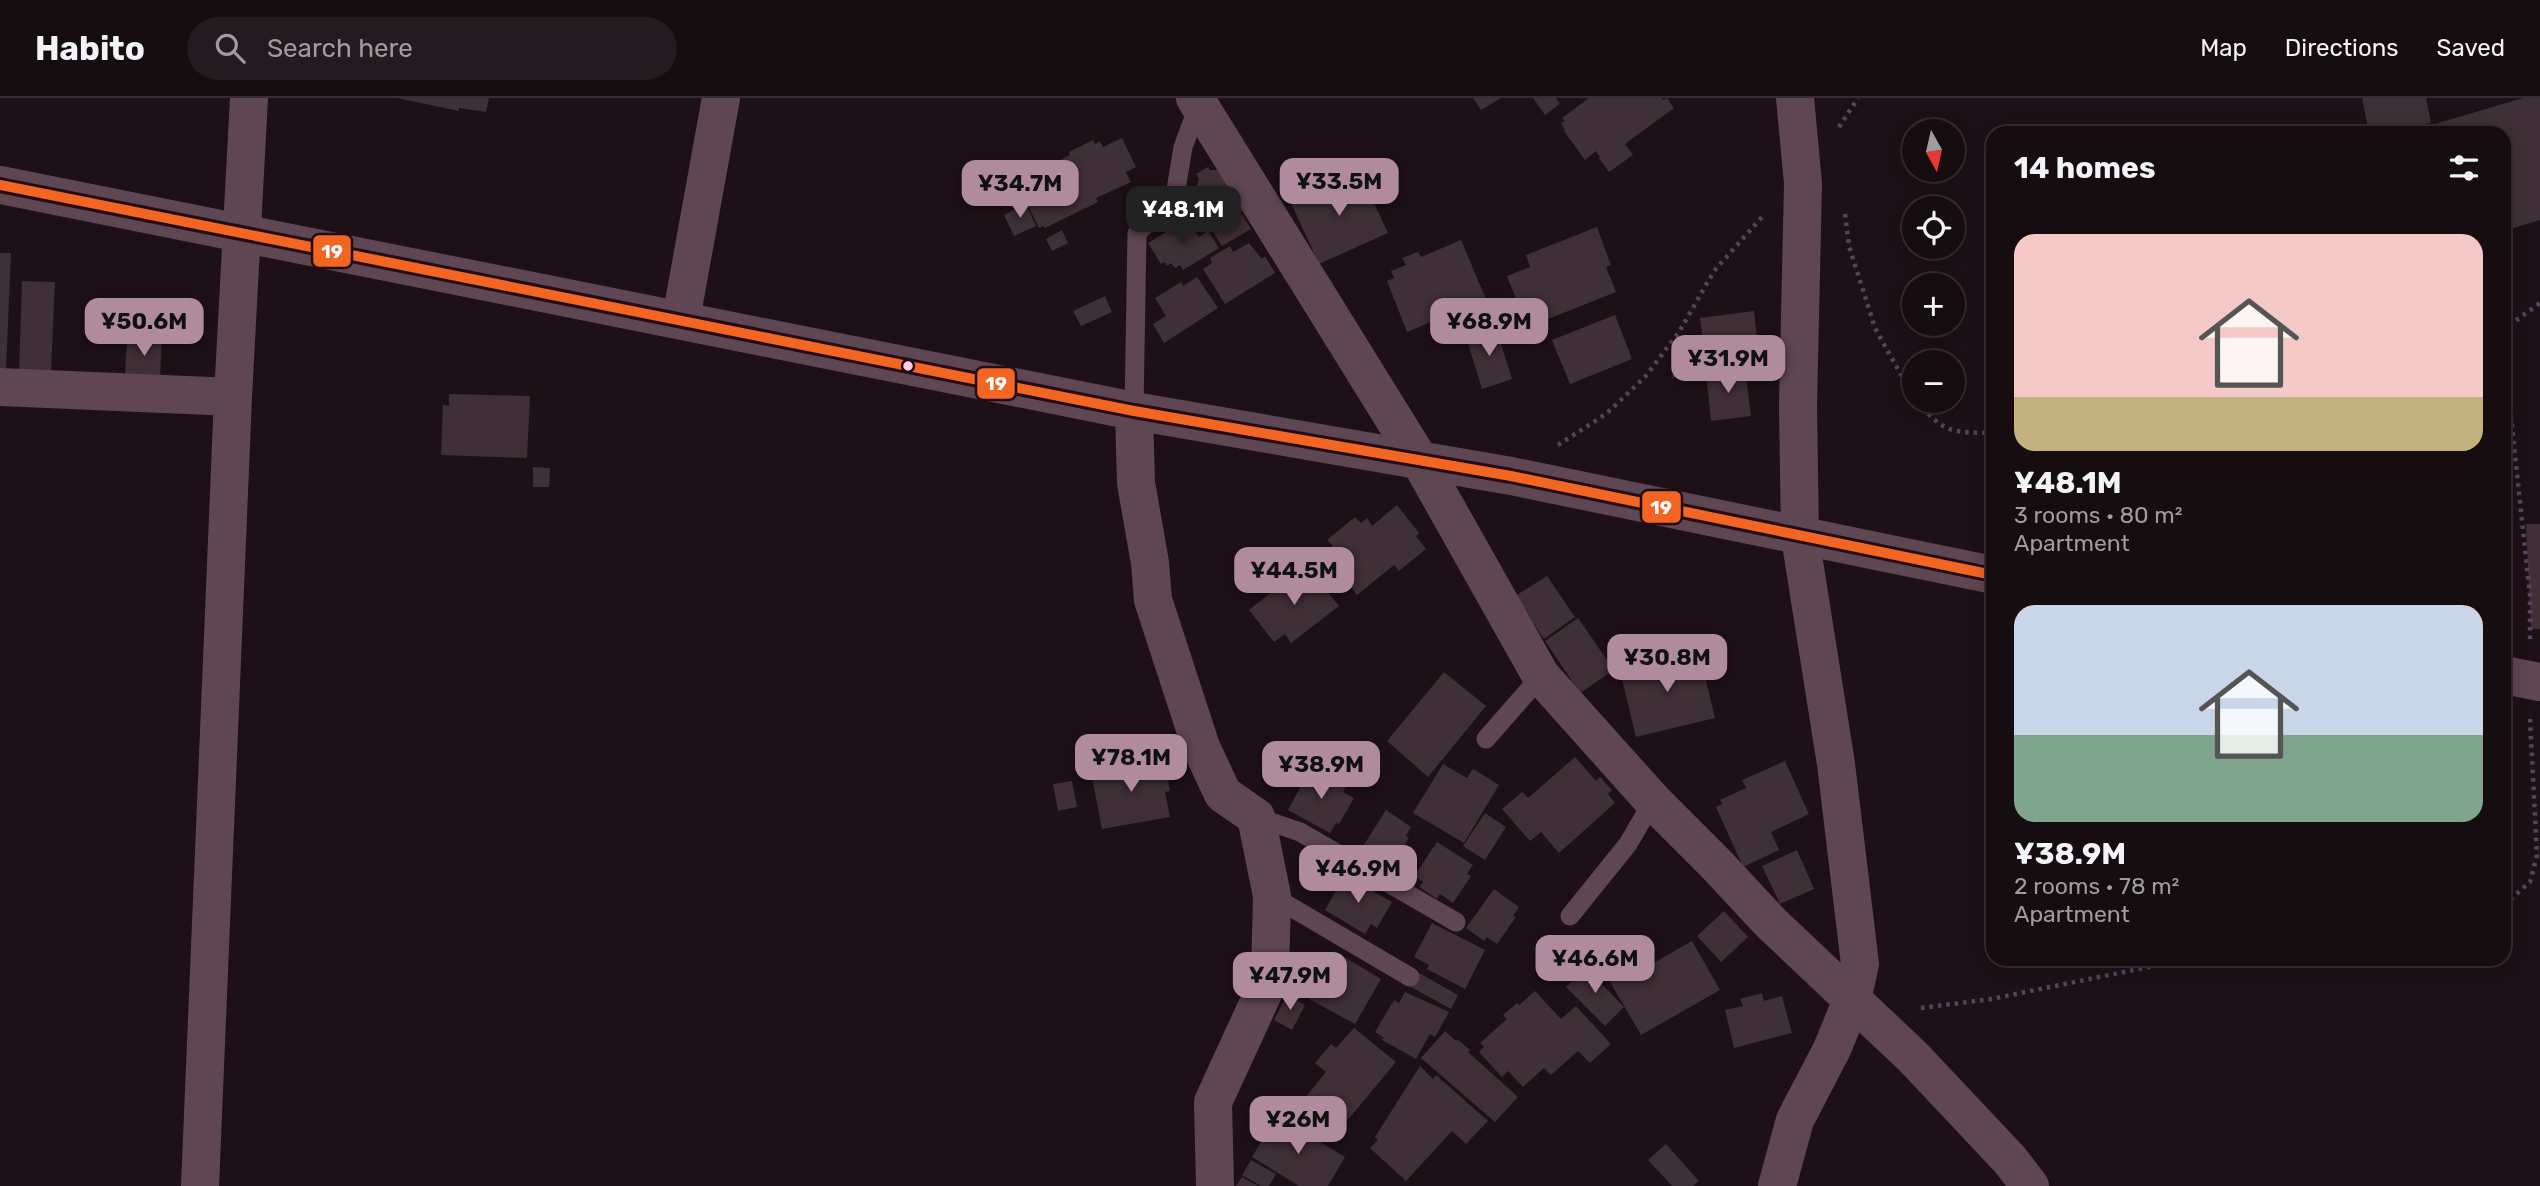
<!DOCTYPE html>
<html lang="en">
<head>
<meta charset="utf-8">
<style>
	:root { --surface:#160d11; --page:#231b1f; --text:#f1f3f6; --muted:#9e9c9f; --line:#352d31; --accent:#b08b9e }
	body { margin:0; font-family:Rubik,sans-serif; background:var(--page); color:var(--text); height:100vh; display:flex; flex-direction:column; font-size:26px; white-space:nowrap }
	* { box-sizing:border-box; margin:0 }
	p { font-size:23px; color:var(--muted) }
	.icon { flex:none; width:38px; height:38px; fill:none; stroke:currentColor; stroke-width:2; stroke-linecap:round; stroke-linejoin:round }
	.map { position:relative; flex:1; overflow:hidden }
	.panel { position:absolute; left:1986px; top:28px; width:525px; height:840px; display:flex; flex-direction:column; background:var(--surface); border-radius:21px; box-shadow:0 4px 18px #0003,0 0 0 2px var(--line) }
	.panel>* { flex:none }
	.needle { width:46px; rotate:172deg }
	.buttons { position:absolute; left:1902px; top:21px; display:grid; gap:14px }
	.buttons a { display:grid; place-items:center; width:63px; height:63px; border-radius:50%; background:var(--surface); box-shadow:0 4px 18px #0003,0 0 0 2px var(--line); font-size:35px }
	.price { position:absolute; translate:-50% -60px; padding:0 16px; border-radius:14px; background:var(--accent); color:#111; font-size:23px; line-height:46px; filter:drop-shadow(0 2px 4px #0008) }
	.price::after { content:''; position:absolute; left:50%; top:42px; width:21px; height:16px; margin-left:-10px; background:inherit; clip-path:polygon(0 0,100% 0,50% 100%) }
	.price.on { background:#222; color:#fff }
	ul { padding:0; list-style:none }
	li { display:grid; align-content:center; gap:14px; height:371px; padding:0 28px }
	li span { display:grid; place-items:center; height:217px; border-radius:21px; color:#555 }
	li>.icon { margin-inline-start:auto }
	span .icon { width:126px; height:126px; fill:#fffc; stroke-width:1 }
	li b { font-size:30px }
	h2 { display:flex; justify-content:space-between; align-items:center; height:84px; padding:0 28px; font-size:30px }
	header { display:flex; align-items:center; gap:42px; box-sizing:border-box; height:98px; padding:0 35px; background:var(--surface); border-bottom:2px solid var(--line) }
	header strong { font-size:33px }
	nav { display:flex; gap:38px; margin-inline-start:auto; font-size:24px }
	.search { width:490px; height:63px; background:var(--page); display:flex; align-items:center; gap:18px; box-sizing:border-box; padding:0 24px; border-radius:38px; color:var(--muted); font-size:26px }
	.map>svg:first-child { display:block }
	.building { fill:#3f2f36 }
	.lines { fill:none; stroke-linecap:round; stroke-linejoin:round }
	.path { stroke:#58435c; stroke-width:4.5; stroke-dasharray:3.5 5; stroke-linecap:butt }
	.service { stroke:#5e4653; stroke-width:19 }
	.minor { stroke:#5e4653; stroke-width:38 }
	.tertiary { stroke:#5e4653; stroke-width:38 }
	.tertiary-bridge { stroke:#5e4653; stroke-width:38 }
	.bus-1-casing { stroke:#220c16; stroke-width:16 }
	.bus-1 { stroke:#f26522; stroke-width:10 }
	.bus-dot { fill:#ffcde6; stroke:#220c16; stroke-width:2.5 }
	.line-badge { stroke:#220c16; stroke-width:2.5 }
	.badge-label { font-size:19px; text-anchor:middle; font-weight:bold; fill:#fff }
</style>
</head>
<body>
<header>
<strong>Habito</strong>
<div class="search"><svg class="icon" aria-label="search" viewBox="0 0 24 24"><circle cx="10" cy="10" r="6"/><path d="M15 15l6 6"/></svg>Search here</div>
<nav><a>Map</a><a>Directions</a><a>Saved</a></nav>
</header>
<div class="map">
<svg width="2540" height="1088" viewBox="0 0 2540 1088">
	<rect width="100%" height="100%" fill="#1d1117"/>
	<!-- building -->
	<path class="building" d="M397,0h92l-3,14 -27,-4v3z
		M1473,0h28l-20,12z
		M1533,0h23l4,6 -15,11z
		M1589,0h73l1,2 4,-2 7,10 -49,36 8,11 -24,17 -10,-14 1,-1 -4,-6 -11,9 -21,-29 1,-1 -4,-7 4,-2 -3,-3z
		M2362,0h64l5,25 -62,10z
		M2523,0h17v122l-36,11v-98l-96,-1z
		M1122,40l14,29 -10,5 5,10 -35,16 2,4 -53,26 -2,-2 -4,2 -23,-46 54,-27 -1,-3 24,-12 2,4 5,-3 3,6z
		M1208,69l2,3h8l26,40 -4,2 11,17 -29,17 -30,-47 7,-20 -3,-5z
		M1359,73l29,62 -69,31 -28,-61z
		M1026,106l10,22 -22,10 -10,-21z
		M1187,121l12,18 9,-6 11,17 -36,22 -3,-5 -5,3 -4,-5 -4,3 -2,-4 -4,2 -13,-21z
		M1597,129l14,38 -5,2 10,25 -83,33 -9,-20 -5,2 -12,-31 23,-9 -4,-12z
		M1062,132l6,13 -16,8 -6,-12z
		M1461,142l25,59 -79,33 -20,-51 7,-3 -3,-7 15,-6 -4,-7 16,-6 3,5z
		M1249,145l13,16 3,-3 10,17 -50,31 -22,-35 9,-6 -2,-5 20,-12 3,6z
		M0,155h11l-5,117h-6z
		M1197,179l21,31 -54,35 -11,-19 13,-8 -11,-18 26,-16 2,4z
		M22,183l33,1 -4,90h-32z
		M1105,198l7,16 -31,14 -8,-15z
		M1754,213l6,54 -54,5 -6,-52z
		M1615,217l17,44 -62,25 -18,-44z
		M1496,230l16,51 -30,10 -16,-52z
		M127,241l35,1 -2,37 -35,-2z
		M1700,246l4,30 -33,4 12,-31z
		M1745,271l6,47 -40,5 -5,-47z
		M449,296l81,2 -3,62 -86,-3 2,-50 6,1z
		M533,369l17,1 -1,19h-16z
		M1397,407l22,28 -3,3 10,13 -27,22 -5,-6 -37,30 -33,-42 9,-7 -6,-6 28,-23 6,6 6,-5 5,8z
		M2526,426h14v105h-9z
		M1306,467l33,41 -48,37 -6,-9 -11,8 -25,-32z
		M1547,478l28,41 -31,22 -29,-43z
		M1578,520l36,52 -34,23 -35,-52z
		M1699,554l16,66 -79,19 -16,-66z
		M1444,574l42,34 -58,71 -41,-36z
		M1575,659l21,24 4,-4 12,13 -4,4 7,9 -56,50 -18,-21 -11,9 -28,-32 20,-17 6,6z
		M1165,663l5,30 -5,1 5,25 -68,12 -12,-62 18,-3 1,7z
		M1785,663l24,53 -38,18 8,18 -36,17 -27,-60 6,-3 -2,-4 26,-12 -4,-8z
		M1443,666l24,14 6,-9 26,16 -35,58 -51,-30z
		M1311,669l35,19 -3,6 11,6 -15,26 -3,-1 -6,10 -42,-23z
		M1072,683l5,26 -19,4 -5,-27z
		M1386,712l25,17 -5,9 3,2 -18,26 -9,-6 -4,5 -18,-12z
		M1485,715l21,14 -21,33 -22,-14z
		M1437,744l36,23 -6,9 4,2 -18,27 -13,-9 -3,5 -18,-12 4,-5 -9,-6z
		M1797,752l17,39 -34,15 -18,-38z
		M1345,777l47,27 -15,26 -6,-4 -6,10 -40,-24z
		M1494,791l25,18 -6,9 3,1 -19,27 -10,-7 -3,4 -18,-13z
		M1724,813l24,26 -27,25 -24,-26z
		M1432,825l53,27 -20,39 -38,-20 2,-4 -15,-8z
		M1692,843l28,49 -79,45 -31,-53 42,-24 3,4z
		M1334,853l47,28 -26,45 -46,-25z
		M1590,865l16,15 -5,5 23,24 -19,19 -39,-39z
		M1419,875l39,22 -7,14 -40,-22z
		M1535,893l26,28 15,-13 35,38 -21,19 -12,-12 -27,24 -7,-7 -21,19 -15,-16 -6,6 -23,-25 5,-5 -4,-4 27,-24 -4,-4 14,-12 2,2z
		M1405,894l44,20 -14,25 -5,-3 -14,25 -34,-19 2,-2 -9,-6 19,-32 5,3z
		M1762,895l2,8 18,-5 10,37 -58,15 -9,-38 18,-4 -3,-7z
		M1287,897l18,10 -13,25 -18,-10z
		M1354,930l42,34 -64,77 -36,-30 30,-37 -11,-9 16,-19 5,4z
		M1445,933l11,10 1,-2 13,11 -2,2 50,45 -23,25 -74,-64z
		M1420,968l13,13 3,-4 52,46 -22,23 -14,-13 -46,50 -36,-33 8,-8 -3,-3z
		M1277,1018l68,41 -17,29h-29l-47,-29z
		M1666,1046l33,37 -6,5h-21l-24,-26z
		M1251,1062l25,14 -7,12h-8l-19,-11z
		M1242,1079l16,9h-22z"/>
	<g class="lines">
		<!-- path -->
		<path class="path" d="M1839,29l19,-29
			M1845,116l4,32 26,82 39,70
			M1917,303c27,33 35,31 76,32
			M1558,347l48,-31 39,-37 34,-45 35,-61 48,-54
			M2530,541v-43l-25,-236 6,-36 29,-21
			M2504,807l26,-23 7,-27 -7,-137
			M1921,910l70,-9 197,-40"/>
		<!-- service -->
		<path class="service" d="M1134,313l3,-178 38,-37 8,-49 16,-43
			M1486,641l55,-63
			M1256,719l44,15 156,90
			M1272,798l138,81
			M1570,818l58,-72 25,-43"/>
		<!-- minor -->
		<path class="minor" d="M1195,0l225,363 121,215 112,125 63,63 55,59 142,134 97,103 20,26
			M681,221l40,-221
			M0,289l233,10
			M1134,313l2,72 14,80 3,37 48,147 22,47 33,23 16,79 -2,82 -57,124 2,84
			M200,1088l33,-789 16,-299
			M1777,1088l18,-66 37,-71 20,-49 8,-36 -24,-200 -36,-227 -2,-131 5,-223 -8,-85"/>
		<!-- tertiary -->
		<path class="tertiary" d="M0,87l1134,226 377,65 482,99"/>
		<!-- tertiary-bridge -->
		<path class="tertiary-bridge" d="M2504,577l36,7"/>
		<defs>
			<path id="bus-1" d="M0,87l1134,226 377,65 482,99"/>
		</defs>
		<!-- bus-1 casing -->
		<use href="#bus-1" class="bus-1-casing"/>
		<!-- bus-1 -->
		<use href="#bus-1" class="bus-1"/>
	</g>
	<!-- markers -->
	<circle class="bus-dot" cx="908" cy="268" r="6"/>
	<g class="line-badge">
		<rect x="312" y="136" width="40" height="34" rx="7" fill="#f26522"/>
		<rect x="976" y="269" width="40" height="33" rx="7" fill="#f26522"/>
		<rect x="1641" y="392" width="41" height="34" rx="7" fill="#f26522"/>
	</g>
	<g class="badge-label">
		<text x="332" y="160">19</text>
		<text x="996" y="292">19</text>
		<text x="1661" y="416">19</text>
	</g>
</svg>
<div class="buttons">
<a><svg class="needle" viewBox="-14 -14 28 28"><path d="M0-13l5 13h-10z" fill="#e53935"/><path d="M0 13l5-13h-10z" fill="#9e9c9f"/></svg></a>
<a><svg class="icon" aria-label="locate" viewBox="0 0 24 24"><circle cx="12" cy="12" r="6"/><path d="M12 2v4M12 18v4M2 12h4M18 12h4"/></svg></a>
<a>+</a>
<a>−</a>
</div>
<b class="price" style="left:1339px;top:120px">¥33.5M</b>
<b class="price" style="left:1020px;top:122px">¥34.7M</b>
<b class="price on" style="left:1183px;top:148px">¥48.1M</b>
<b class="price" style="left:144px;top:260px">¥50.6M</b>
<b class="price" style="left:1489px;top:260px">¥68.9M</b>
<b class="price" style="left:1728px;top:297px">¥31.9M</b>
<b class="price" style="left:1294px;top:509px">¥44.5M</b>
<b class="price" style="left:1667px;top:596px">¥30.8M</b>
<b class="price" style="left:1131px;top:696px">¥78.1M</b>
<b class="price" style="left:1321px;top:703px">¥38.9M</b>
<b class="price" style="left:1358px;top:807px">¥46.9M</b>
<b class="price" style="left:1595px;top:897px">¥46.6M</b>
<b class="price" style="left:1290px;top:914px">¥47.9M</b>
<b class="price" style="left:1298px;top:1058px">¥26M</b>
<section class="panel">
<h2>14 homes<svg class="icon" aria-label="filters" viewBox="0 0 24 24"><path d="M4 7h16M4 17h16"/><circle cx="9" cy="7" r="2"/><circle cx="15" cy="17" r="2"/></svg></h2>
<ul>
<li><span style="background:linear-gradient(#f6c9c9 75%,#c2b280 0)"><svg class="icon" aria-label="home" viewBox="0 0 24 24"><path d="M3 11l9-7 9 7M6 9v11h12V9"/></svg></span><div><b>¥48.1M</b><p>3 rooms · 80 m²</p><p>Apartment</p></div></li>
<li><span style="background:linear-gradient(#c9d6e8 60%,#7fa58c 0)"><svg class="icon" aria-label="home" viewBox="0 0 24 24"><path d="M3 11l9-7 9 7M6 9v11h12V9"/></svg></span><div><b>¥38.9M</b><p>2 rooms · 78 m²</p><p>Apartment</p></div></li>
</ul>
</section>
</div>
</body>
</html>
